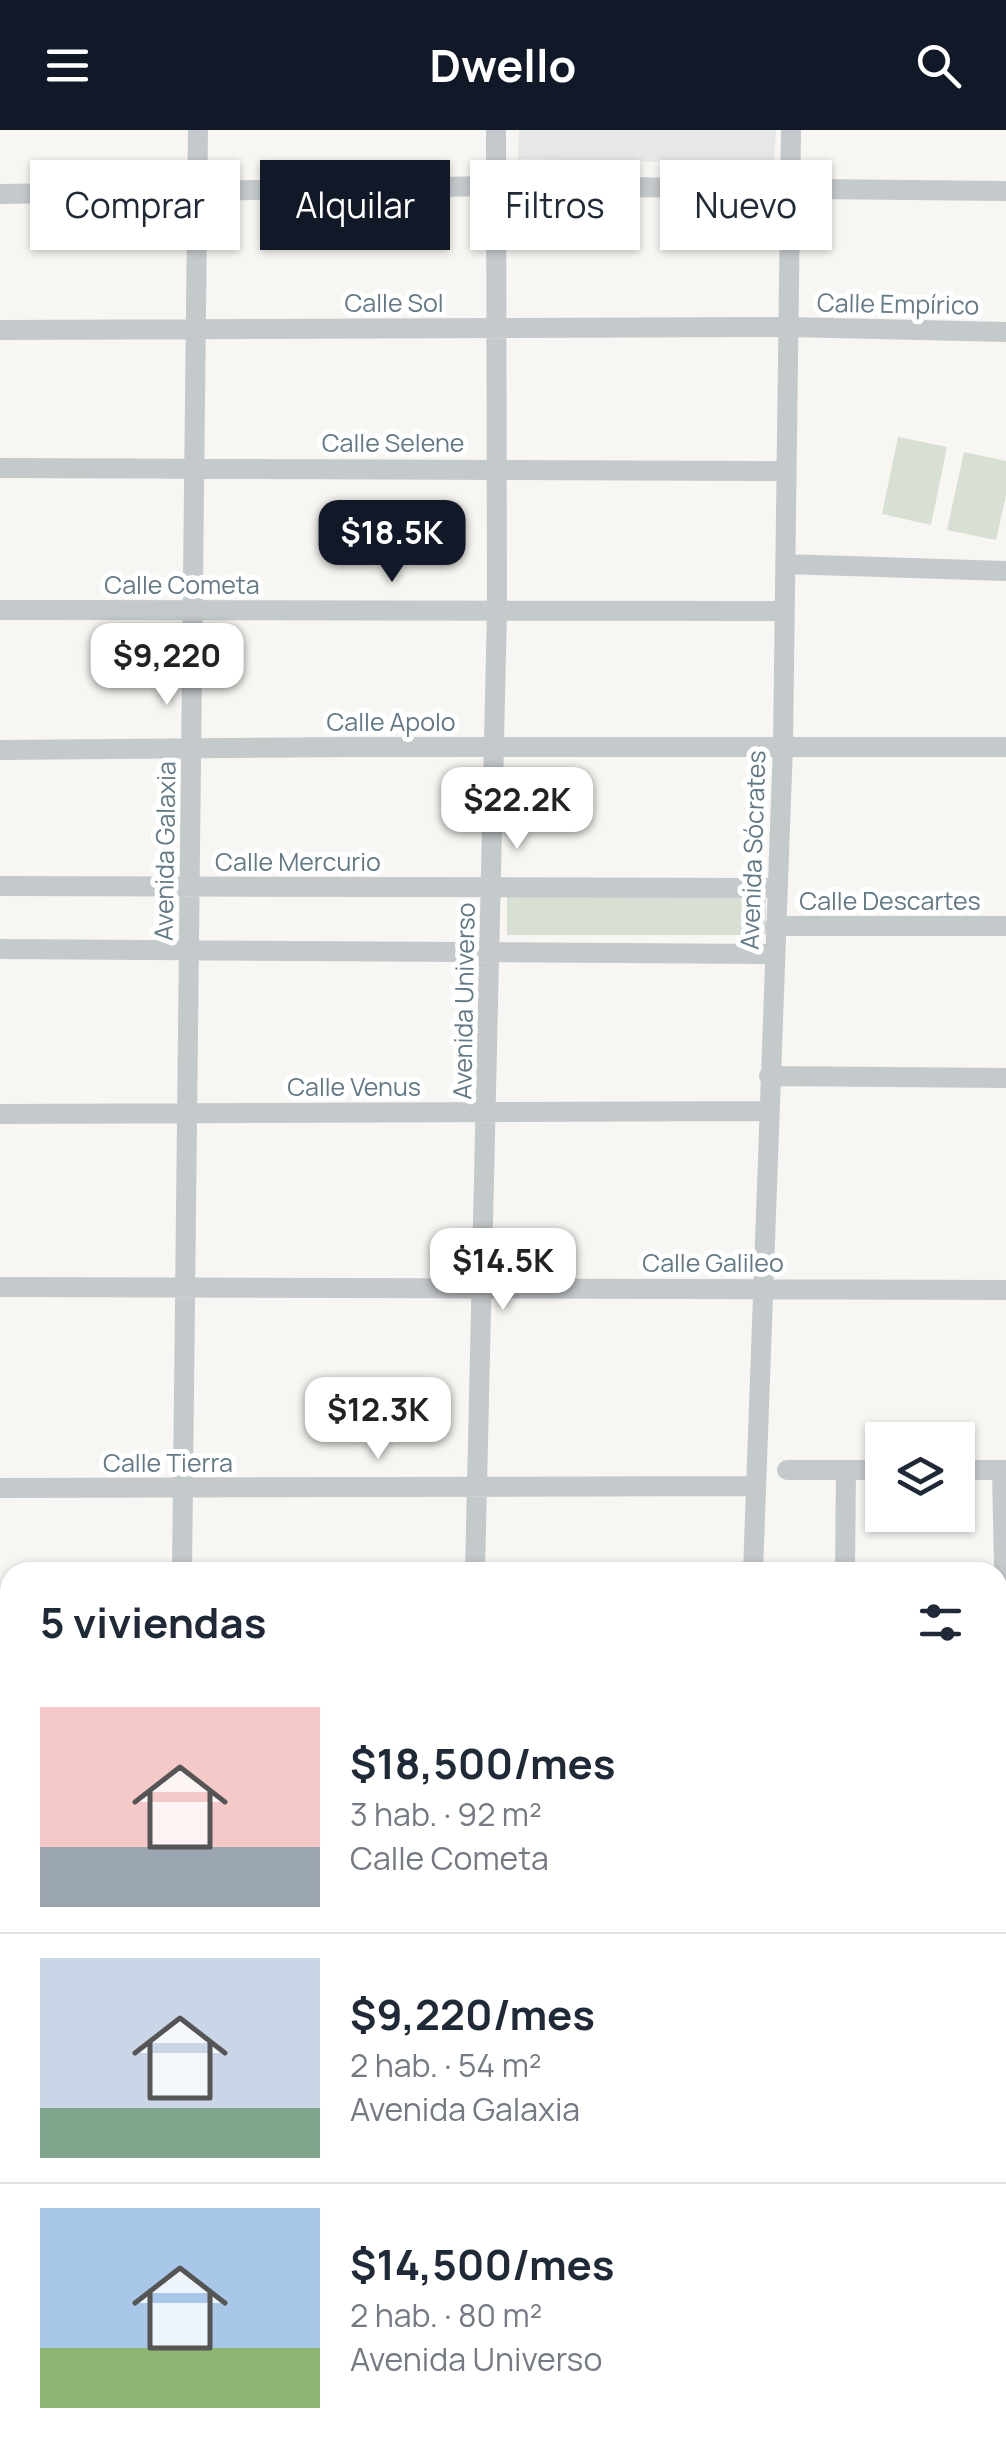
<!DOCTYPE html>
<html lang="es">
<head>
<meta charset="utf-8">
<style>
	:root { --surface:#fff; --page:#f6f6f7; --text:#1f2937; --muted:#747a83; --line:#e0e1e3; --accent:#111827 }
	body { margin:0; font-family:Manrope,sans-serif; background:var(--page); color:var(--text); height:100vh; display:flex; flex-direction:column; font-size:38px; white-space:nowrap }
	* { box-sizing:border-box; margin:0 }
	p { font-size:32px; color:var(--muted) }
	.icon { flex:none; width:55px; height:55px; fill:none; stroke:currentColor; stroke-width:2; stroke-linecap:round; stroke-linejoin:round }
	.map { position:relative; flex:1; overflow:hidden }
	.sheet { position:absolute; left:0px; top:1432px; width:1008px; height:892px; display:flex; flex-direction:column; background:var(--surface); border-radius:30px 30px 0 0; box-shadow:0 2px 8px #0004 }
	.sheet>* { flex:none }
	.guide { position:absolute; left:30px; top:30px; width:948px; height:90px; display:flex; gap:20px }
	.fabs { position:absolute; left:865px; top:1292px; display:grid; gap:20px }
	.fabs a { display:grid; place-items:center; width:110px; height:110px; border-radius:0px; background:var(--surface); box-shadow:0 2px 8px #0004; font-size:50px }
	.price { position:absolute; translate:-50% -85px; padding:0 22px; border-radius:20px; background:#fff; color:#222; font-size:32px; line-height:65px; filter:drop-shadow(0 2px 5px #0008) }
	.price::after { content:''; position:absolute; left:50%; top:60px; width:30px; height:22px; margin-left:-15px; background:inherit; clip-path:polygon(0 0,100% 0,50% 100%) }
	.price.selected { background:var(--accent); color:#fff }
	ul { padding:0; list-style:none }
	li { display:flex; align-items:center; gap:30px; height:250px; padding:0 40px }
	li+li { border-top:2px solid var(--line) }
	li span { display:grid; place-items:center; flex:none; width:280px; height:200px; border-radius:0px; color:#555 }
	li>.icon { margin-inline-start:auto }
	span .icon { width:120px; height:120px; fill:#fffc; stroke-width:1 }
	li b { font-size:42px }
	h2 { display:flex; justify-content:space-between; align-items:center; height:120px; padding:0 40px; font-size:42px }
	.chip { padding:0 35px; border-radius:0px; background:var(--surface); box-shadow:0 2px 8px #0004; font-size:35px; line-height:90px }
	.chip.selected { background:var(--accent); color:#fff }
	header { display:flex; justify-content:space-between; align-items:center; height:130px; padding:0 40px; background:var(--accent); color:#fff; font-size:45px; font-weight:700 }
	.map>svg:first-child { display:block }
	.built { fill:#e7e8e6 }
	.green { fill:#d8dfd3 }
	.lines { fill:none; stroke-linecap:round; stroke-linejoin:round }
	.path { stroke:#bfc2c4; stroke-width:4; stroke-dasharray:5 5; stroke-linecap:butt }
	.minor { stroke:#c4c9cc; stroke-width:20 }
	.labels { text-anchor:middle; stroke-width:10; stroke-linejoin:round; paint-order:stroke }
	.street-label { font-size:25px; fill:#627987; stroke:#fff }
</style>
</head>
<body>
<header><svg class="icon" aria-label="menu" viewBox="0 0 24 24"><path d="M4 6h16M4 12h16M4 18h16"/></svg>Dwello<svg class="icon" aria-label="search" viewBox="0 0 24 24"><circle cx="10" cy="10" r="6"/><path d="M15 15l6 6"/></svg></header>
<div class="map">
<svg width="1006" height="2324" viewBox="0 0 1006 2324">
	<rect width="100%" height="100%" fill="#f7f6f2"/>
	<!-- built -->
	<path class="built" d="M519,0h257l-2,34 -256,-5z"/>
	<!-- green -->
	<path class="green" d="M898,307l49,10 -16,78 -49,-11z
		M964,322l42,9v34l-10,45 -49,-10z
		M766,762v43h-259v-42z"/>
	<g class="lines">
		<!-- path -->
		<path class="path" d="M852,2315l1,9"/>
		<!-- minor -->
		<path class="minor" d="M0,64l497,-8 509,5
			M0,200l789,-3 217,5
			M0,338l786,3
			M785,434l221,7
			M0,480l784,1
			M0,620l355,-3h651
			M0,756l777,2
			M775,796h231
			M0,819l774,5
			M769,946l237,2
			M0,984l768,-3
			M0,1157l1006,3
			M787,1340h95
			M958,1340h48
			M1002,1340l4,192
			M0,1358l756,-2
			M182,1442l16,-1442
			M475,1442l22,-962 -1,-480
			M753,1442l30,-827 8,-615
			M845,1442l1,-102
			M0,1533h10
			M998,1584l8,-7
			M0,1697l10,1
			M998,1750l8,-7
			M998,1911l8,-7
			M0,1916l10,-10
			M998,2005l8,9
			M998,2081l8,-1
			M998,2225l8,-1
			M472,2315v9
			M548,2315l15,9
			M8,2324l2,-14
			M182,2324l1,-9
			M741,2324l1,-9"/>
	</g>
	<g class="labels">
		<!-- street labels -->
		<g class="street-label">
			<text x="394" y="182">Calle Sol</text>
			<text transform="translate(898 174) rotate(1)" y="9">Calle Empírico</text>
			<text x="393" y="322">Calle Selene</text>
			<text x="182" y="464">Calle Cometa</text>
			<text x="391" y="601">Calle Apolo</text>
			<text transform="translate(753 720) rotate(-88)" y="9">Avenida Sócrates</text>
			<text transform="translate(165 721) rotate(-89)" y="9">Avenida Galaxia</text>
			<text x="298" y="741">Calle Mercurio</text>
			<text x="890" y="780">Calle Descartes</text>
			<text transform="translate(464 871) rotate(-89)" y="9">Avenida Universo</text>
			<text x="354" y="966">Calle Venus</text>
			<text x="713" y="1142">Calle Galileo</text>
			<text x="168" y="1342">Calle Tierra</text>
		</g>
	</g>
</svg>
<div class="fabs">
<a><svg class="icon" aria-label="layers" viewBox="0 0 24 24"><path d="M12 4l9 5-9 5-9-5zM3 14l9 5 9-5"/></svg></a>
</div>
<b class="price selected" style="left:392px;top:455px">$18.5K</b>
<b class="price" style="left:167px;top:578px">$9,220</b>
<b class="price" style="left:517px;top:722px">$22.2K</b>
<b class="price" style="left:503px;top:1183px">$14.5K</b>
<b class="price" style="left:378px;top:1332px">$12.3K</b>
<div class="guide">
<a class="chip">Comprar</a>
<a class="chip selected">Alquilar</a>
<a class="chip">Filtros</a>
<a class="chip">Nuevo</a>
</div>
<section class="sheet">
<h2>5 viviendas<svg class="icon" aria-label="filters" viewBox="0 0 24 24"><path d="M4 7h16M4 17h16"/><circle cx="9" cy="7" r="2"/><circle cx="15" cy="17" r="2"/></svg></h2>
<ul>
<li><span style="background:linear-gradient(#f6c9c9 70%,#9aa5b1 0)"><svg class="icon" aria-label="home" viewBox="0 0 24 24"><path d="M3 11l9-7 9 7M6 9v11h12V9"/></svg></span><div><b>$18,500/mes</b><p>3 hab. · 92 m²</p><p>Calle Cometa</p></div></li>
<li><span style="background:linear-gradient(#c9d6e8 75%,#7fa58c 0)"><svg class="icon" aria-label="home" viewBox="0 0 24 24"><path d="M3 11l9-7 9 7M6 9v11h12V9"/></svg></span><div><b>$9,220/mes</b><p>2 hab. · 54 m²</p><p>Avenida Galaxia</p></div></li>
<li><span style="background:linear-gradient(#a9c7e8 70%,#8fb573 0)"><svg class="icon" aria-label="home" viewBox="0 0 24 24"><path d="M3 11l9-7 9 7M6 9v11h12V9"/></svg></span><div><b>$14,500/mes</b><p>2 hab. · 80 m²</p><p>Avenida Universo</p></div></li>
</ul>
</section>
</div>
</body>
</html>
